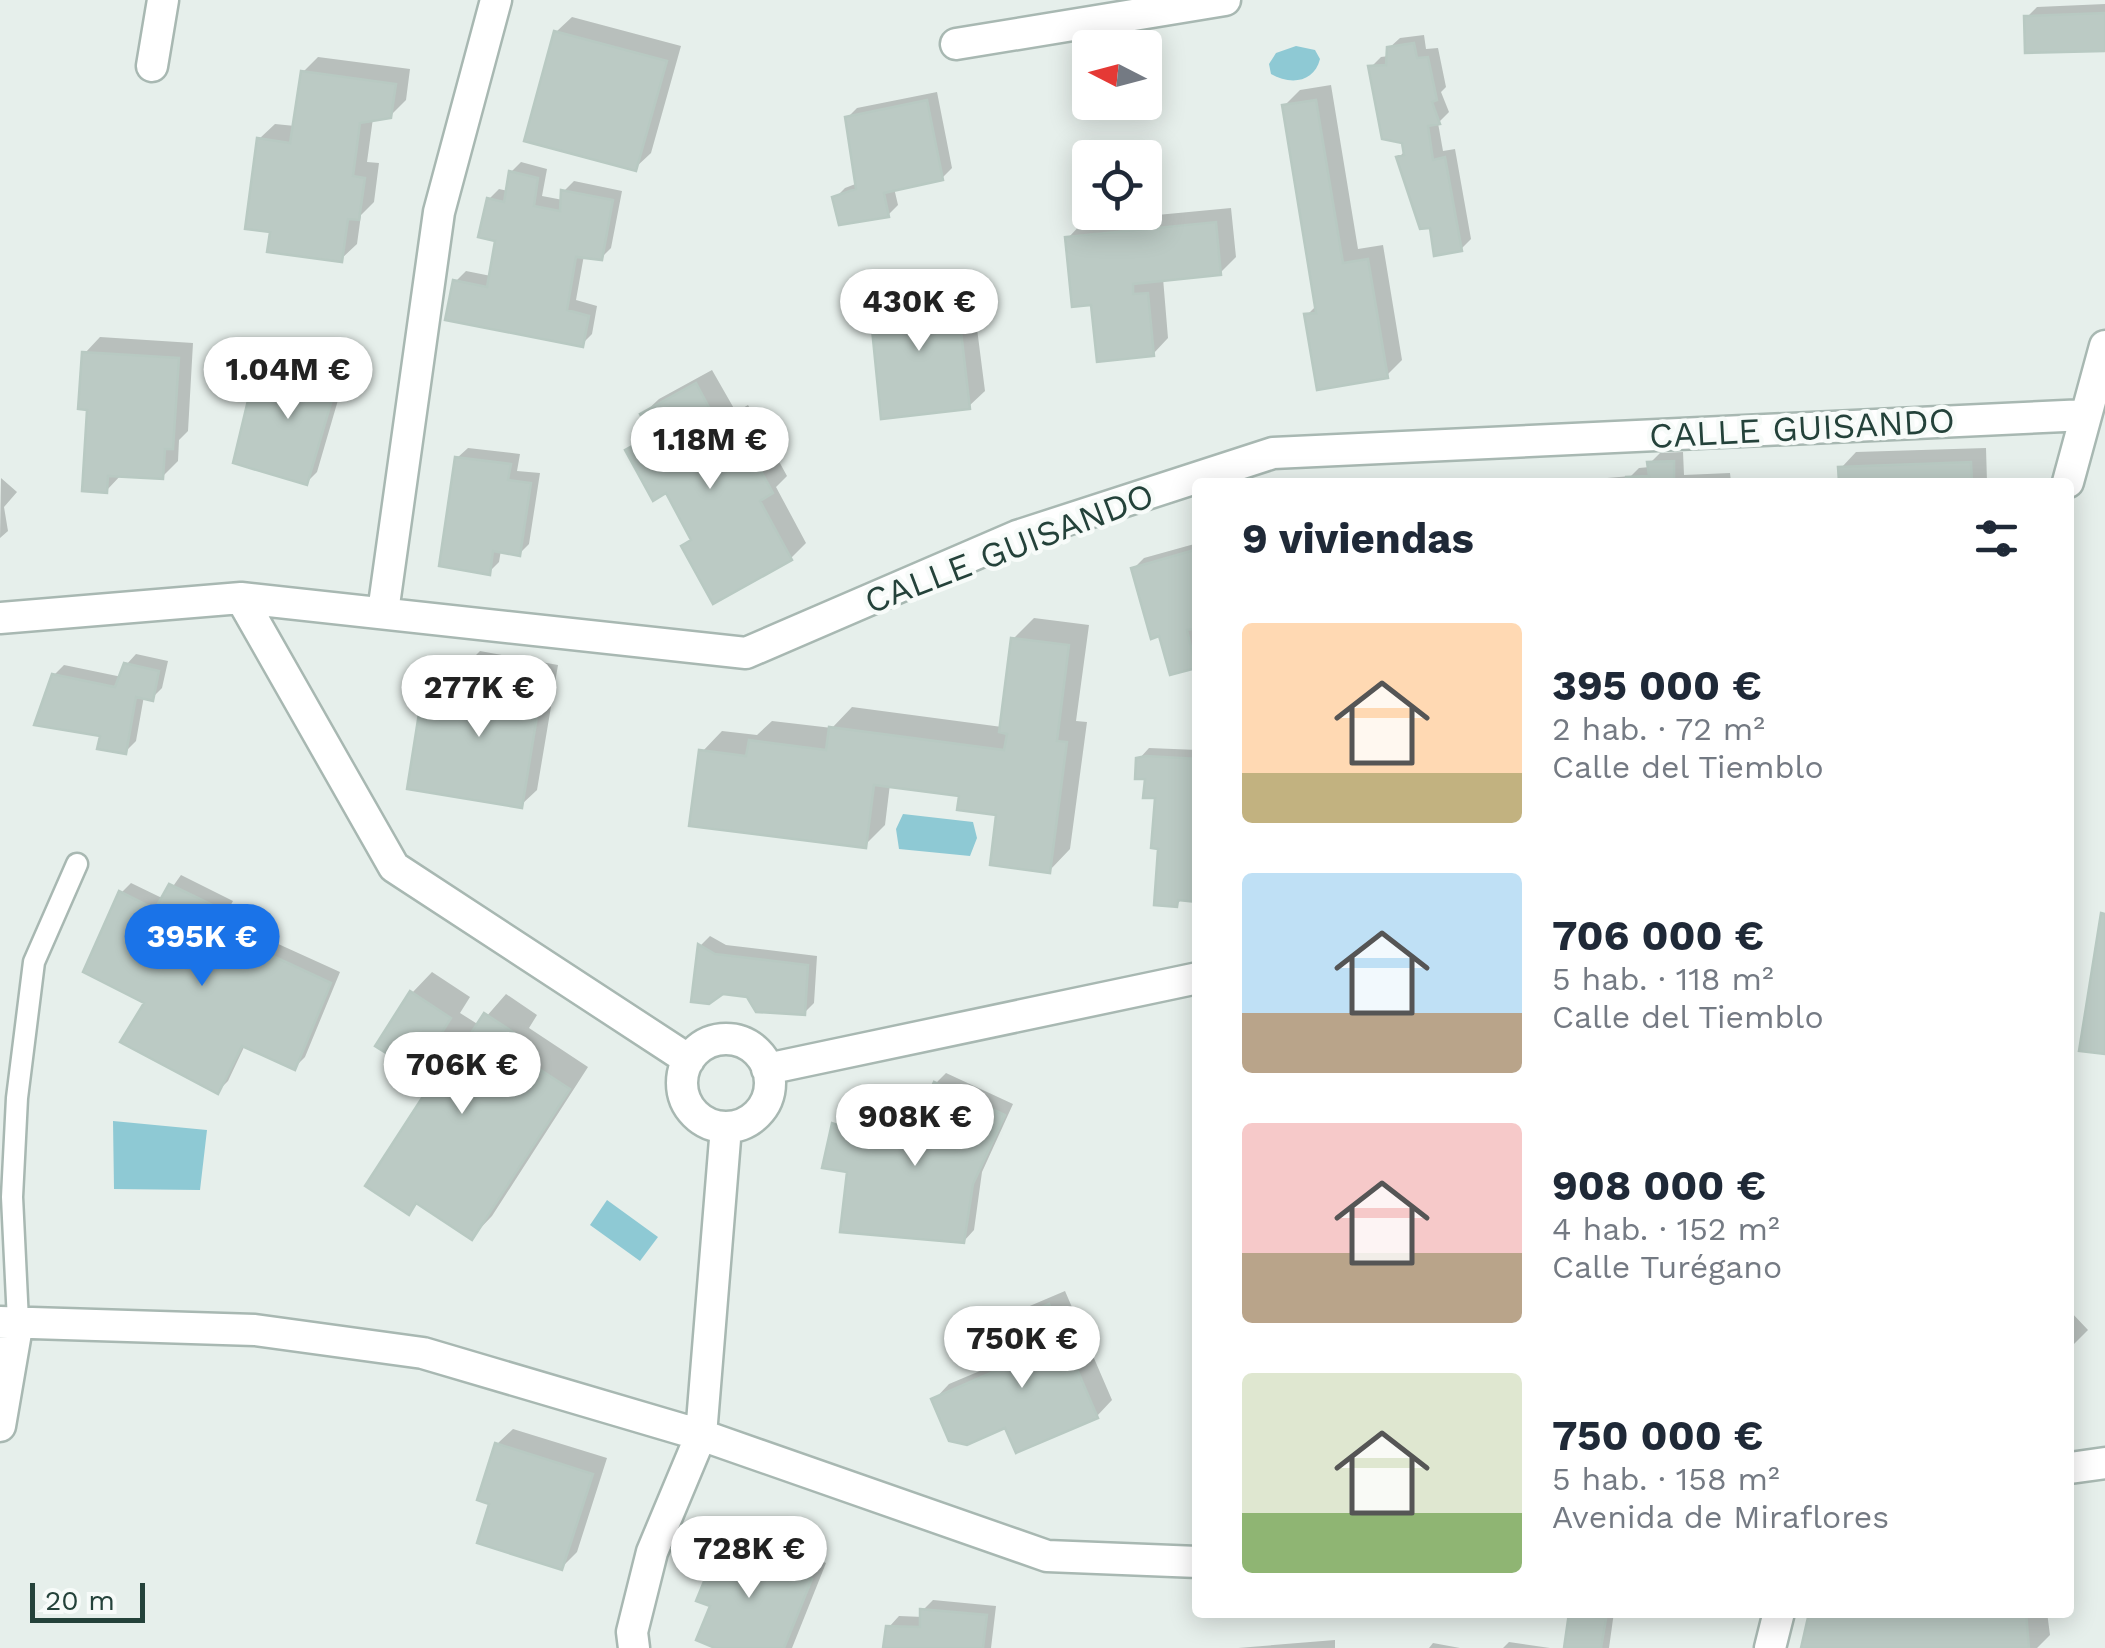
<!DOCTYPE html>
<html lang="es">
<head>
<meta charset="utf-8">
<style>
	:root { --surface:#fff; --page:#f2f2f3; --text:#1f2937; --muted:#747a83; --accent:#1a73e8 }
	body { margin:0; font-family:"Work Sans",sans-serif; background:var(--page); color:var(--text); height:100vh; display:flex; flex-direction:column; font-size:38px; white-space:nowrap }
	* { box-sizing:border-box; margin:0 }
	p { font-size:32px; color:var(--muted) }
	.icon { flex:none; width:55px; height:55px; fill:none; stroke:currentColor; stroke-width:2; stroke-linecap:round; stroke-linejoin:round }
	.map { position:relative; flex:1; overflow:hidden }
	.details { position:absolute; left:1192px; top:478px; width:882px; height:1140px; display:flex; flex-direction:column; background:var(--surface); border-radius:10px; box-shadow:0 5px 25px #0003 }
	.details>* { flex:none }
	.needle { width:65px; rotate:276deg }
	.tools { position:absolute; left:1072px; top:30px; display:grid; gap:20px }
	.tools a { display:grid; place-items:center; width:90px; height:90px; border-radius:10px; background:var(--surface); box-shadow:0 5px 25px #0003; font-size:50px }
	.scale { position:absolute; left:30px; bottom:25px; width:115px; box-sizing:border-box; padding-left:10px; border:5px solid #24423a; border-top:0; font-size:28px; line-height:35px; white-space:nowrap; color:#24423a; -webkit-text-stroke:8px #f7fbf9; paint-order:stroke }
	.price { position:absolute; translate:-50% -85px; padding:0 22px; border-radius:35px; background:#fff; color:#222; font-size:32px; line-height:65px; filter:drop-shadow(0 2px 5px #0008) }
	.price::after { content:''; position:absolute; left:50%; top:60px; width:30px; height:22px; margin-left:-15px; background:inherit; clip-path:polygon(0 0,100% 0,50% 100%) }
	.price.on { background:var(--accent); color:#fff }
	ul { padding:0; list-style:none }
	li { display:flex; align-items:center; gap:30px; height:250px; padding:0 50px }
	li span { display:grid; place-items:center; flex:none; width:280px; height:200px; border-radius:10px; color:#555 }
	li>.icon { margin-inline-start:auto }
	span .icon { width:120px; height:120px; fill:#fffc; stroke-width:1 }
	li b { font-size:42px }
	h2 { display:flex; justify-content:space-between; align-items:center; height:120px; padding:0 50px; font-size:42px }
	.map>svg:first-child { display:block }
	.water { fill:#8ec9d4 }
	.shadow { fill:#0003 }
	.building { fill:#bbcac4; stroke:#b8c9c2; stroke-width:2.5 }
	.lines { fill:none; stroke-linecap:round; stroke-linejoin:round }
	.lane-casing { stroke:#a8b8b2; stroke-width:25 }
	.street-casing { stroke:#a8b8b2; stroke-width:35 }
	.lane { stroke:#fff; stroke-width:20 }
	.street { stroke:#fff; stroke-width:30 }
	.labels { text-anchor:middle; stroke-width:9; stroke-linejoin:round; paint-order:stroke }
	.street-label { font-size:35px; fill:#24423a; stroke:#f7fbf9 }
</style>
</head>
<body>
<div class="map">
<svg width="2105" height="1648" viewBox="0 0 2105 1648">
	<rect width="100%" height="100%" fill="#e6efeb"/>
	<!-- water -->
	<path class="water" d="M1296,46l19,4 5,9c-6,24 -30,26 -49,15l-2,-10 7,-11z
		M903,814l70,8 4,16 -7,18 -71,-7 -3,-20z
		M113,1121l94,9 -7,60 -86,-1z
		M607,1200l51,37 -18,24 -50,-36z"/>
	<!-- shadow -->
	<path class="shadow" d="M2105,4v44l-78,-31 10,-10z
		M572,17l109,29 -30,107 -16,15 -79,-136z
		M1424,35l2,14 12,-1 8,39 -5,5 8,20 -11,11 5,28 12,-2 16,90 -10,10 -29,-23 -34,-68 7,-7 -34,-84 10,-10 8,-1v-8l11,-10z
		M318,57l92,12 -4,31 -16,16 -17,2 -6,44 12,1 -5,39 -13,13 -4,29 -16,15 -69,-29 -13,-91 16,-15 20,2 8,-54z
		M1331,85l27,164 25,-4 19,115 -16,16 -79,-61 10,-10 -33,-199 16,-16z
		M937,92l15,76 -10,10 -48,10 4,17 -10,10 -53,-17 10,-10 13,-5 -11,-65 10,-10z
		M521,162l26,7 -5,27 21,4 1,-9 10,-10 48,10 -11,57 -10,10 -17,-3 -8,45 21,6 -5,28 -10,10 -126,-63 10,-10 25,5 7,-36 -9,-41 10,-10 9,2 3,-19z
		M1231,208l5,49 -16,16 -57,5 5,60 -15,16 -60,-52 -25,-64 15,-16z
		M970,274l15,117 -16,15 -97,-106 16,-16z
		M100,337l93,6 -5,88 -9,9 -1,21 -16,16 -40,-3 -16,17 -16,-84 -5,-54z
		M301,345l49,14 -33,113 -10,10 -55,-89 11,-10 20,5 8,-33z
		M712,370l24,42 12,-7 39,71 -11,11 30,56 -15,15 -98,-20 -26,-48 -39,-40 24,-20 -9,-16 16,-15z
		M468,448l52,6 -3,17 23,2 -11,71 -10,10 -18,-4 -2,12 -10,10 -32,-114z
		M1986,448l1,34h-146v-14l15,-16z
		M1683,452l1,23 46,-2 1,9h-128l4,-4 24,-2 8,-8 11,-1v-4l10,-10z
		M1,478l16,14 -13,15 4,24 -8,7z
		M1198,543v121l-3,2 -35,-33 -26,-65 10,-10z
		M1034,618l55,7 -13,96 11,1 -17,127 -20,21 -51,-57 -37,-19 -72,-10 -5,41 -20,20 -163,-93 20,-21 35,4 15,-14 60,7 20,-21 150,20 11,-88z
		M480,651l78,14 -21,125 -16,15 -98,-97 15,-15 22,3 5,-30z
		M136,654l32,7 -6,27 -10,10 -8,-2 -8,45 -10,10 -23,-17 -49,-59 10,-10 58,12 4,-12z
		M1149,748l49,2v149l-15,-1 -7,7 -16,-59 -2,-50 -19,-37z
		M181,875l52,26 -10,18 117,53 -35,85 -10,10 -50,-22 -17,36 -10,10 -70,-89 -27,-109 10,-10 33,16z
		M710,936l16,9 91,11 -3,47 -10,10 -55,-19 -49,-48z
		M432,972l38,25 -10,16 19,12 27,-31 31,21 -8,13 59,39 -96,149 -20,21 -53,-35 -10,10 30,-135 -18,-11 -4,4 -5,-77z
		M946,1073l67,31 -31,68 -8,58 -10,11 -114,-71 -16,-45 11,-10 51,15 9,-20 10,-10 12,4 9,-21z
		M1065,1291l47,109 -15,16 -90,9 -73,-25 15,-16 74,-31 -13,-30 15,-15z
		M2070,1311l18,19 -18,18z
		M513,1429l94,29 -30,94 -15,15 -70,-64 5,-59z
		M737,1527l89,36 -34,85h-71l-8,-43 9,-62z
		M933,1600l63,6 -5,42h-105l3,-21 10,-11 24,1v-7z
		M1573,1612h41l-5,36h-43z
		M1814,1612h233l3,23 -13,13h-233z
		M1335,1640v8h-97z
		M1509,1642l41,6h-47z
		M1433,1643l27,5h-31z"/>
	<!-- building -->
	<path class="building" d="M2105,13v38l-80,2 -1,-37z
		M554,31l113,30 -31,110 -112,-30z
		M1414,43l3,15 11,-1 9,43 -5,2 8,22 -12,2 5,34 12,-3 17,94 -28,5 -4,-28 -10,1 -24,-72 8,-2 -2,-12 -20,-4 -14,-73 18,-1 1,-18z
		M301,71l95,13 -5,34 -31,5 -7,53 12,2 -6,42 -11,-1 -6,43 -75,-10 3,-20 -25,-3 12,-91 33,5z
		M927,100l16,80 -59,13 5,24 -50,8 -7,-28 24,-8 -11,-72z
		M1316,100l27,163 25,-4 20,119 -71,12 -13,-76 12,-1 -34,-208z
		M509,171l29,7 -4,28 26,5 1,-21 52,10 -11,60 -26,-3 -9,53 22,6 -6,31 -138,-27 8,-40 34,7 8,-46 -17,-4 9,-39 17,4z
		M1216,222l5,53 -88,9v10l15,-1 6,63 -57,6 -6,-57 -19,2 -7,-70z
		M956,288l14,121 -89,10 -12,-120z
		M82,352l97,6 -6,91h-8l-2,30 -55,-3 -1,17 -25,-2 5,-81 -9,-1z
		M289,354l52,15 -34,116 -74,-22 17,-71 27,7z
		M696,383l23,43 13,-8 41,75 -13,8 32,59 -79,44 -32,-58 10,-6 -25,-47 -13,8 -28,-51 27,-15 -12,-21z
		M455,457l56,7 -3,16 23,3 -11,73 -27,-5 -3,24 -51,-9z
		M1674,461v21h-49l1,-5 23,-1 -2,-14z
		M1971,462l1,20h-133l-1,-15z
		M1198,549v79l-11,2 9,38 -26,7 -11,-39 -8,3 -20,-71z
		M1011,638l58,7 -12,96 10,1 -17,131 -60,-8 6,-50 -39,-5 2,-14 -85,-11 -8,63 -177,-22 10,-76 47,6 3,-16 77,10 3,-23 175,23 3,-16 -8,-2z
		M124,663l35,8 -6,30 -17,-4 -10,57 -29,-5 3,-13 -66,-11 18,-51 63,13z
		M462,665l81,15 -21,128 -115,-19 13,-82 35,5z
		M1146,756l52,3v143l-20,-2 -1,7 -23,-2 4,-56 -7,-1 4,-50h-12l2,-19h-10l1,-21z
		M169,884l56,27 -10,18 116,54 -36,87 -53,-24 -24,48 -98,-52 24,-39 -61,-31 36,-81 36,18z
		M2101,913l4,1v140l-26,-3z
		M698,944l17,10 93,11 -3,50 -49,-3 -9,-15 -24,-3 -14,10 -18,-2z
		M410,991l41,27 -10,16 21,13 22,-34 35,23 -9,14 60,39 -98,151 -56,-37 -7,12 -44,-29 70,-108 -16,-11 -1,6 -43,-27z
		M934,1082l71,33 -32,69 -9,59 -124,-11 7,-60 -25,-4 10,-45 56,18 15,-32 17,5z
		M1049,1304l49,114 -82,35 -11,-25 -38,17 -18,-4 -18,-42 92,-40 -16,-36z
		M495,1443l98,31 -31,96 -85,-27 12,-39 -12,-4z
		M720,1542l92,37 -28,69h-69l-19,-8 14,-34 -14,-5z
		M920,1609l67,6 -4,33h-100l3,-22 34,1z
		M2026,1612l3,36h-228l8,-35z
		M1569,1613l37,6 -5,29h-37z"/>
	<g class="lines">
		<defs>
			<path id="lane" d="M18,1321l-6,-124 5,-99 17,-136 43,-98"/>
			<path id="street" d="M956,44l269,-44
				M152,66l11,-66
				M2068,482l37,-136
				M241,598l153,269 295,193
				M383,612l56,-400 57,-212
				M0,618l241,-20 505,55 271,-117 256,-83 813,-38
				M682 1083a44 44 0 1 1 88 0a44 44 0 1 1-88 0Z
				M767,1069l431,-91
				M0,1322l255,8 168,23 278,82 346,121 151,6
				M0,1426l18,-105
				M2070,1468l35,-5
				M634,1648l-2,-16 20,-80 49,-117 25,-308
				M1770,1648l9,-36"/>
		</defs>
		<!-- lane casing -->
		<use href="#lane" class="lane-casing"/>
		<!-- street casing -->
		<use href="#street" class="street-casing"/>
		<!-- lane -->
		<use href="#lane" class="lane"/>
		<!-- street -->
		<use href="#street" class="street"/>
	</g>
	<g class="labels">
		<!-- street labels -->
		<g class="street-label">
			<text transform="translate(1802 428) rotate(-3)" y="12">CALLE GUISANDO</text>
			<text transform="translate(1009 548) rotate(-21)" y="12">CALLE GUISANDO</text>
		</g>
	</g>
</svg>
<div class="tools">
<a><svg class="needle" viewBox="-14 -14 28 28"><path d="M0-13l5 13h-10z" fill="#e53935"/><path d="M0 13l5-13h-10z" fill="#747a83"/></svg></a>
<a><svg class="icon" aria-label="locate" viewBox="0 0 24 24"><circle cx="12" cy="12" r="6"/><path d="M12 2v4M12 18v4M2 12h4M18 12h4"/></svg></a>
</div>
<div class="scale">20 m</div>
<b class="price" style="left:919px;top:354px">430K €</b>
<b class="price" style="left:288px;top:422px">1.04M €</b>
<b class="price" style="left:710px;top:492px">1.18M €</b>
<b class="price" style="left:479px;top:740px">277K €</b>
<b class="price on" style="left:202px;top:989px">395K €</b>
<b class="price" style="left:462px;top:1117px">706K €</b>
<b class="price" style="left:915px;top:1169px">908K €</b>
<b class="price" style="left:1022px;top:1391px">750K €</b>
<b class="price" style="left:749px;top:1601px">728K €</b>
<section class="details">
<h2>9 viviendas<svg class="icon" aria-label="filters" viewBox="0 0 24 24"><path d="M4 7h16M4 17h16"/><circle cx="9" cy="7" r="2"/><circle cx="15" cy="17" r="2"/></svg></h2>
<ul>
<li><span style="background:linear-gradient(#ffd9b3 75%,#c2b280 0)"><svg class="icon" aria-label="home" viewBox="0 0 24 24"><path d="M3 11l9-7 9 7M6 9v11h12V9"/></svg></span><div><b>395 000 €</b><p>2 hab. · 72 m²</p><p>Calle del Tiemblo</p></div></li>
<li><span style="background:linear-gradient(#bfe0f5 70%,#b9a48a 0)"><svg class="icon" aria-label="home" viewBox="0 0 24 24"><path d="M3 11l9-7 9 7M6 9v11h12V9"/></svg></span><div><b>706 000 €</b><p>5 hab. · 118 m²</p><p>Calle del Tiemblo</p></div></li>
<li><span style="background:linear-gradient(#f6c9c9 65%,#b9a48a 0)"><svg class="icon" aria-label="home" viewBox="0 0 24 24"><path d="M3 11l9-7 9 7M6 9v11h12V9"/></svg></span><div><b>908 000 €</b><p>4 hab. · 152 m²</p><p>Calle Turégano</p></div></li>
<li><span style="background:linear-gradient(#dfe7d0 70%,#8fb573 0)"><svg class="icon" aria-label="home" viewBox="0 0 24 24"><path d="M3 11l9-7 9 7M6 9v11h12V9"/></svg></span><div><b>750 000 €</b><p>5 hab. · 158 m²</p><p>Avenida de Miraflores</p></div></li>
</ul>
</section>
</div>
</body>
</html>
